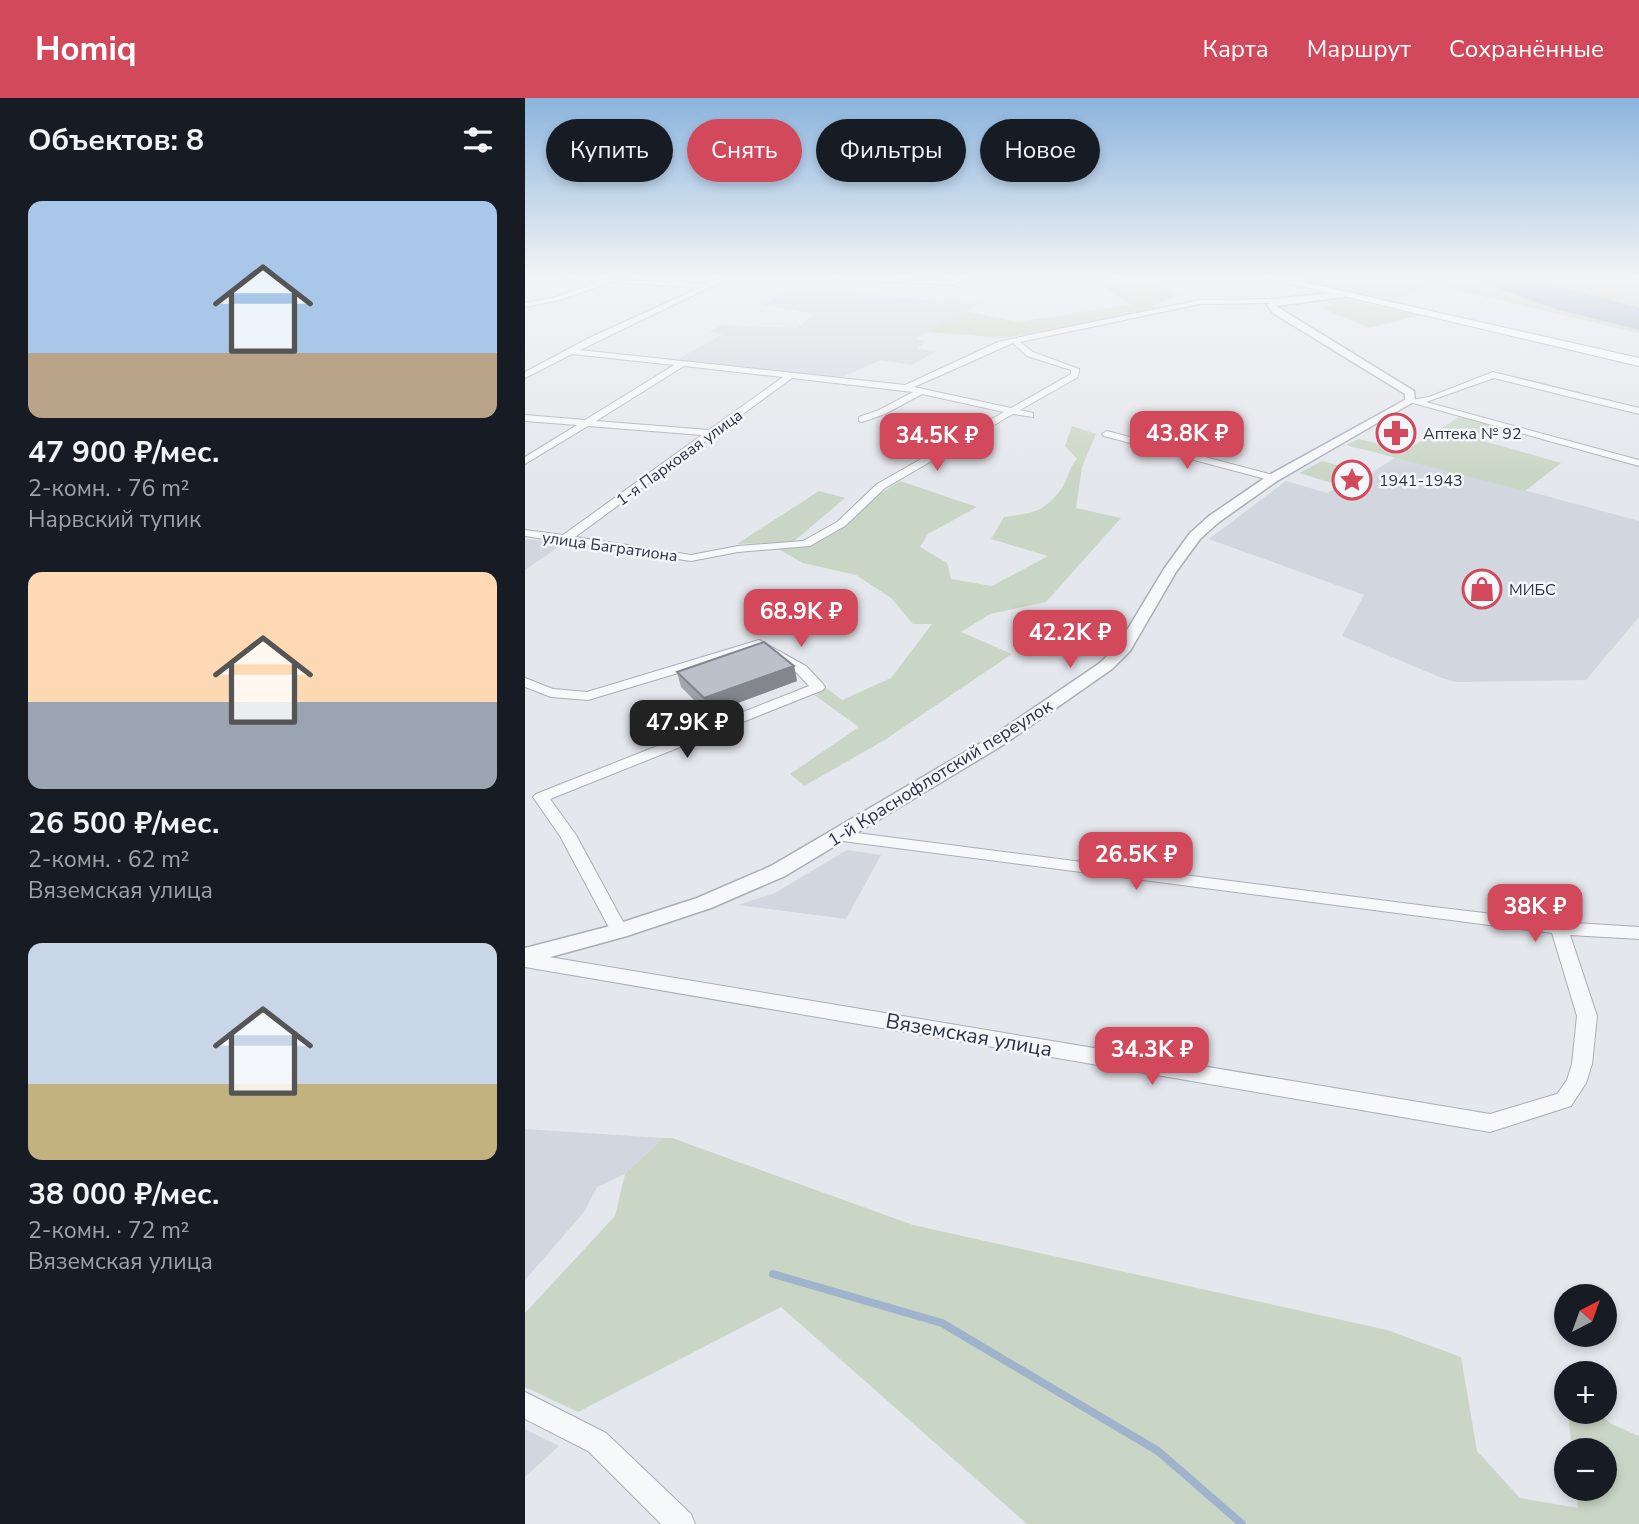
<!DOCTYPE html>
<html lang="ru">
<head>
<meta charset="utf-8">
<style>
	:root { --surface:#171b24; --page:#20242c; --text:#f1f3f6; --muted:#9ea1a6; --accent:#d1495b }
	body { margin:0; font-family:"Nunito Sans",sans-serif; background:var(--page); color:var(--text); height:100vh; display:flex; flex-direction:column; font-size:26px; white-space:nowrap }
	* { box-sizing:border-box; margin:0 }
	p { font-size:23px; color:var(--muted) }
	.icon { flex:none; width:38px; height:38px; fill:none; stroke:currentColor; stroke-width:2; stroke-linecap:round; stroke-linejoin:round }
	.map { position:relative; flex:1; overflow:hidden }
	.drawer { display:flex; flex-direction:column; background:var(--surface); width:525px }
	.drawer>* { flex:none }
	.top-card { position:absolute; left:21px; top:21px; width:665px; height:63px; display:flex; gap:14px }
	.needle { width:46px; rotate:41deg }
	.fabs { position:absolute; left:1029px; top:1186px; display:grid; gap:14px }
	.fabs a { display:grid; place-items:center; width:63px; height:63px; border-radius:50%; background:var(--surface); box-shadow:0 4px 10px #0003; font-size:35px }
	.price { position:absolute; translate:-50% -60px; padding:0 16px; border-radius:14px; background:var(--accent); color:#fff; font-size:23px; line-height:46px; filter:drop-shadow(0 2px 4px #0008) }
	.price::after { content:''; position:absolute; left:50%; top:42px; width:21px; height:16px; margin-left:-10px; background:inherit; clip-path:polygon(0 0,100% 0,50% 100%) }
	.price.active { background:#222; color:#fff }
	ul { padding:0; list-style:none }
	li { display:grid; align-content:center; gap:14px; height:371px; padding:0 28px }
	li span { display:grid; place-items:center; height:217px; border-radius:14px; color:#555 }
	li>.icon { margin-inline-start:auto }
	span .icon { width:126px; height:126px; fill:#fffc; stroke-width:1 }
	li b { font-size:30px }
	h2 { display:flex; justify-content:space-between; align-items:center; height:84px; padding:0 28px; font-size:30px }
	.tag { padding:0 24px; border-radius:32px; background:var(--surface); box-shadow:0 4px 10px #0003; font-size:24px; line-height:63px }
	.tag.active { background:var(--accent); color:#fff }
	header { display:flex; align-items:center; gap:42px; box-sizing:border-box; height:98px; padding:0 35px; background:var(--accent); color:#fff }
	header strong { font-size:33px }
	nav { display:flex; gap:38px; margin-inline-start:auto; font-size:24px }
	main { display:flex; flex:1; min-height:0 }
	.map>svg:first-child { display:block }
	.built { fill:#d2d6de }
	.green { fill:#c9d6c5 }
	.water { fill:#9fb4cc }
	.lines { fill:none; stroke-linecap:round; stroke-linejoin:round }
	.stream { stroke:#9fb4cc; stroke-width:8 }
	.minor-casing { stroke:#a9aeb7; stroke-width:2 }
	.tertiary-casing { stroke:#a9aeb7; stroke-width:3 }
	.secondary-casing { stroke:#a9aeb7; stroke-width:2 }
	.minor { fill:#f7f8fa; fill-rule:evenodd }
	.tertiary { fill:#f7f8fa; fill-rule:evenodd }
	.secondary { fill:#fff; fill-rule:evenodd }
	.wall { fill:#a1a5ae }
	.shaded-wall { fill:#83868d }
	.building { fill:#bbc0ca; stroke:#83868d; stroke-width:2 }
	.labels { text-anchor:middle; stroke-width:5; stroke-linejoin:round; paint-order:stroke }
	.far-poi-label { font-size:16px; fill:#2b3445; stroke:#f4f6f9; text-anchor:start }
	.far-street-label { font-size:16px; fill:#2b3445; stroke:#f4f6f9 }
	.street-label { font-size:18px; fill:#2b3445; stroke:#f4f6f9 }
	.near-street-label { font-size:21px; fill:#2b3445; stroke:#f4f6f9 }
</style>
</head>
<body>
<header>
<strong>Homiq</strong>
<nav><a>Карта</a><a>Маршрут</a><a>Сохранённые</a></nav>
</header>
<main>
<section class="drawer">
<h2>Объектов: 8<svg class="icon" aria-label="filters" viewBox="0 0 24 24"><path d="M4 7h16M4 17h16"/><circle cx="9" cy="7" r="2"/><circle cx="15" cy="17" r="2"/></svg></h2>
<ul>
<li><span style="background:linear-gradient(#a9c7e8 70%,#b9a48a 0)"><svg class="icon" aria-label="home" viewBox="0 0 24 24"><path d="M3 11l9-7 9 7M6 9v11h12V9"/></svg></span><div><b>47 900 ₽/мес.</b><p>2-комн. · 76 m²</p><p>Нарвский тупик</p></div></li>
<li><span style="background:linear-gradient(#ffd9b3 60%,#9aa5b1 0)"><svg class="icon" aria-label="home" viewBox="0 0 24 24"><path d="M3 11l9-7 9 7M6 9v11h12V9"/></svg></span><div><b>26 500 ₽/мес.</b><p>2-комн. · 62 m²</p><p>Вяземская улица</p></div></li>
<li><span style="background:linear-gradient(#c9d6e8 65%,#c2b280 0)"><svg class="icon" aria-label="home" viewBox="0 0 24 24"><path d="M3 11l9-7 9 7M6 9v11h12V9"/></svg></span><div><b>38 000 ₽/мес.</b><p>2-комн. · 72 m²</p><p>Вяземская улица</p></div></li>
</ul>
</section>
<div class="map">
<svg width="1114" height="1426" viewBox="0 0 1114 1426">
	<rect width="100%" height="100%" fill="#e4e7ec"/>
	<!-- built -->
	<path class="built" d="M786,178h113l9,4 1,5 -47,17 -92,-21z
		M273,189l146,15 6,-2 30,3 -64,36 10,2 -9,8 20,2 -25,14 -31,-5 -39,17 -166,-17 47,-26 -14,-2 13,-7 75,3 18,-14 -53,-9z
		M873,358l241,65v96l-53,63 -131,2 -13,-4 -100,-42 22,-41 -155,-56 77,-58 41,12 9,-5 8,2z
		M0,441l39,4 -39,27z
		M322,752l34,5 -35,64 -108,-14 37,-12z
		M0,1031l138,9 -38,36 -28,13 -13,25 -59,68z
		M0,1331l34,17 -34,31z"/>
	<!-- green -->
	<path class="green" d="M444,178h144l12,6 21,1 41,14 -10,-2 -25,11 6,4 -154,28 -77,-6 38,-21 51,11 115,-17 -29,-19 -141,-4z
		M899,178h40l94,34 81,20v3l-205,-48 -1,-5z
		M1006,178h108v31l-66,-16z
		M821,202l75,15 -52,13 -50,-21 14,-2 -8,-4z
		M936,318l31,8 -19,14 88,25 -36,28 -179,-46 13,-6 37,9h14z
		M547,328l24,8 -14,33 -6,41 45,10 -75,84 -56,12 -29,18 51,22 -129,87 -79,45 -14,-12 69,-47 -46,-33 13,-6 16,12 49,-22 41,-54h-19l-22,-26 -35,-23 -53,-12 -23,-13h-23l49,-5 36,-17 24,-25 34,-22 77,26 -49,27 -8,13 27,16 4,16 41,7 56,-30 -57,-17 13,-22c28,-4 40,-4 58,-29 7,-10 6,-20 15,-29l-12,-13z
		M797,363l48,13 -22,14 -49,-15z
		M294,393l26,7 -52,44 -56,2z
		M138,1040h9l241,87 474,105 74,27 16,94 43,47 58,10 -2,-19h29v-38h-33l-4,-39h29l14,12 28,12v88h-612l-246,-217 -203,105 -53,-25v-74l90,-97 10,-42z"/>
	<!-- water -->
	<path class="water" d="M939,178h67l42,15 66,16v23l-81,-20z"/>
	<g class="lines">
		<!-- stream -->
		<path class="stream" d="M248,1176l169,49 216,128 84,73"/>
		<defs>
			<path id="minor" d="M15,178l167,8 17,-8h9l-153,74 325,35 93,-43 31,-7 171,-35 81,-1 4,2 -4,2 -81,1 -180,38 13,10 46,17 -1,8 -58,33 13,3v4l-20,-3 -128,74 -40,38 -35,20 -72,6 -47,9 -166,-25v-6l38,5 139,-100 -114,-9 -63,38v-7l52,-32 -52,-4v-6l60,5 89,-55 -102,-11 -47,24v-6l64,-34 110,-50 -88,-6 -51,18 -35,7v-4l31,-6 43,-15zM488,245l14,13 44,14v4l-60,34 -97,-21zM159,268l99,11 -74,53 -113,-9zM267,280l121,14 -34,18 -20,7v4l3,1 23,-8 37,-20 82,18 -127,72 -40,38 -34,19 -65,5 -47,9 -116,-18z
				M304,178l124,5 5,-5h7l-10,9 -123,-6z
				M775,178h11l-22,8 -3,-2z
				M968,274l146,36v6l-145,-36 -68,24 213,58v6l-233,-65 23,-4z
				M582,333l170,45 1,2 -5,3 -169,-45 -2,-2z
				M234,542l47,26 17,18 2,3 -2,3 -273,109 26,36 52,96 -3,4h-12l-53,-99 -27,-39 3,-3 273,-108 -13,-14 -38,-23 -170,51 -37,-3 -26,-10v-9l28,11 34,3z
				M316,733l593,76 125,15 80,5v12l-69,-4 27,81 -5,48 -6,19 -15,23 -81,26 -965,-165v-14l965,161 67,-20 10,-14 5,-16 5,-48 -25,-83 -717,-93 -2,-4z
				M0,1294l81,41 85,81 4,10h-34l-73,-73 -63,-32z"/>
			<path id="tertiary" d="M822,194l-3,5 -68,9 138,85 1,10 -138,80 -58,41 -19,17 -24,33 -46,79 -18,18 -109,76 -218,131 -74,32 -84,28 -102,28v-16l89,-23 83,-27 74,-32 220,-129 109,-74 18,-18 46,-76 26,-36 19,-17 60,-41 136,-75v-6l-132,-81 -6,-8 14,-7z"/>
			<path id="secondary" d="M733,178h19l362,82v8z"/>
		</defs>
		<!-- minor casing -->
		<use href="#minor" class="minor-casing"/>
		<!-- tertiary casing -->
		<use href="#tertiary" class="tertiary-casing"/>
		<!-- secondary casing -->
		<use href="#secondary" class="secondary-casing"/>
		<!-- minor -->
		<use href="#minor" class="minor"/>
		<!-- tertiary -->
		<use href="#tertiary" class="tertiary"/>
		<!-- secondary -->
		<use href="#secondary" class="secondary"/>
	</g>
	<!-- wall -->
	<path class="wall" d="M269,568l3,15 -89,33 -27,-27 -4,-15z"/>
	<!-- shaded-wall -->
	<path class="shaded-wall" d="M269,568l3,15 -89,33 -4,-16z"/>
	<!-- building -->
	<path class="building" d="M239,544l30,24 -90,32 -27,-26z"/>
	<!-- sky -->
	<linearGradient id="sky" x2="0" y2="1"><stop stop-color="#8bb4dd"/><stop offset="0.47" stop-color="#f3f4f6"/><stop offset="1" stop-color="#f3f4f6" stop-opacity="0"/></linearGradient>
	<rect width="1114" height="378" fill="url(#sky)"/>
	<!-- icons -->
	<defs>
		<symbol id="pharmacy-ring" viewBox="-11 -11 22 22"><circle r="9.5" fill="#f4f6f9" stroke="#d1495b" stroke-width="1.5"/><path d="M-2-6h4v4h4v4h-4v4h-4v-4h-4v-4h4Z" fill="#d1495b"/></symbol>
		<symbol id="sight-ring" viewBox="-11 -11 22 22"><circle r="9.5" fill="#f4f6f9" stroke="#d1495b" stroke-width="1.5"/><path d="M0-6L1.8-2.2L6-1.7L2.9 1.2L3.7 5.4L0 3.3L-3.7 5.4L-2.9 1.2L-6-1.7L-1.8-2.2Z" fill="#d1495b"/></symbol>
		<symbol id="shop-ring" viewBox="-11 -11 22 22"><circle r="9.5" fill="#f4f6f9" stroke="#d1495b" stroke-width="1.5"/><path d="M-5-2.5h2.3a2.7 3.5 0 0 1 5.4 0H5L5.5 6h-11ZM-1.5-2.5h3a1.5 2.3 0 0 0-3 0Z" fill="#d1495b"/></symbol>
	</defs>
	<g fill-rule="evenodd">
		<use href="#pharmacy-ring" x="849" y="313" width="44" height="44"/>
		<use href="#sight-ring" x="805" y="360" width="44" height="44"/>
		<use href="#shop-ring" x="935" y="469" width="44" height="44"/>
	</g>
	<g class="labels">
		<!-- far-poi labels -->
		<g class="far-poi-label">
			<text x="898" y="341">Аптека № 92</text>
			<text x="854" y="388">1941-1943</text>
			<text x="984" y="497">МИБС</text>
		</g>
		<!-- far-street labels -->
		<g class="far-street-label">
			<text transform="translate(154 359) rotate(-36)" y="6">1-я Парковая улица</text>
			<text transform="translate(85 448) rotate(8)" y="6">улица Багратиона</text>
		</g>
		<!-- street labels -->
		<g class="street-label">
			<text transform="translate(415 675) rotate(-32)" y="6">1-й Краснофлотский переулок</text>
		</g>
		<!-- near-street labels -->
		<g class="near-street-label">
			<text transform="translate(444 937) rotate(10)" y="7">Вяземская улица</text>
		</g>
	</g>
</svg>
<div class="fabs">
<a><svg class="needle" viewBox="-14 -14 28 28"><path d="M0-13l5 13h-10z" fill="#e53935"/><path d="M0 13l5-13h-10z" fill="#9ea1a6"/></svg></a>
<a>+</a>
<a>−</a>
</div>
<b class="price" style="left:662px;top:373px">43.8K ₽</b>
<b class="price" style="left:412px;top:375px">34.5K ₽</b>
<b class="price" style="left:276px;top:551px">68.9K ₽</b>
<b class="price" style="left:545px;top:572px">42.2K ₽</b>
<b class="price active" style="left:162px;top:662px">47.9K ₽</b>
<b class="price" style="left:611px;top:794px">26.5K ₽</b>
<b class="price" style="left:1010px;top:846px">38K ₽</b>
<b class="price" style="left:627px;top:989px">34.3K ₽</b>
<div class="top-card">
<a class="tag">Купить</a>
<a class="tag active">Снять</a>
<a class="tag">Фильтры</a>
<a class="tag">Новое</a>
</div>
</div>
</main>
</body>
</html>
